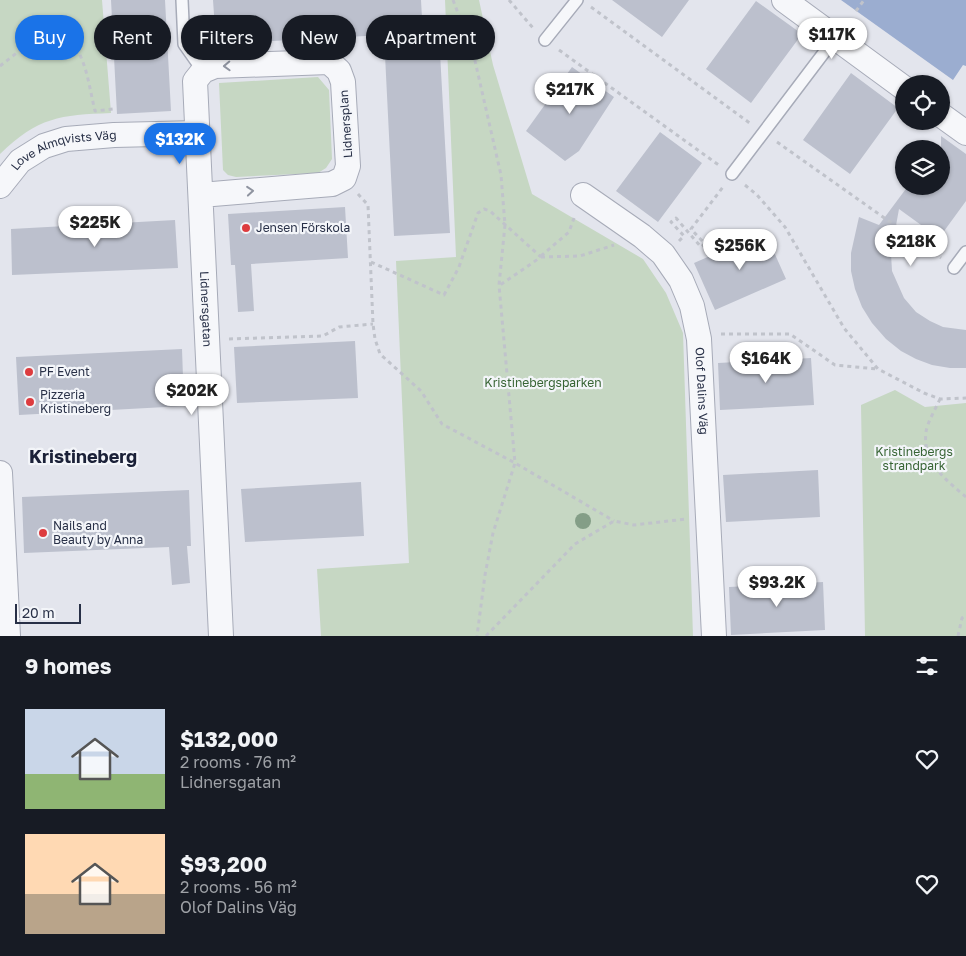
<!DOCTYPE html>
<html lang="en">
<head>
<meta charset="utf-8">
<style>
	:root { --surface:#171b24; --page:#242831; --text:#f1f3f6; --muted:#9ea1a6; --accent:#1a73e8 }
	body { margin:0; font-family:"Golos Text",sans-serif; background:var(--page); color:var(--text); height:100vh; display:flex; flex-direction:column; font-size:19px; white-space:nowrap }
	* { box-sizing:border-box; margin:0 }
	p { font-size:16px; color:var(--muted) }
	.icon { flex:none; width:28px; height:28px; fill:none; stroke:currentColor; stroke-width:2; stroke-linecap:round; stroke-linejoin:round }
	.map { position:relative; height:636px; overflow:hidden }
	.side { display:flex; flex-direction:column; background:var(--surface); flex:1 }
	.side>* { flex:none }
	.guide { position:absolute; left:15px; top:15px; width:500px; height:45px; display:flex; gap:10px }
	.buttons { position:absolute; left:895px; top:75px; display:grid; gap:10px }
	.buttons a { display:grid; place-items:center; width:55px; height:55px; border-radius:50%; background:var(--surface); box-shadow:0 1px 4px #0004; font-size:25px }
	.scale { position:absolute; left:15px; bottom:12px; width:66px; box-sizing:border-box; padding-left:5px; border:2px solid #283047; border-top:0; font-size:14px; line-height:18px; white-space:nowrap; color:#283047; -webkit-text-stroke:4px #f3f5f9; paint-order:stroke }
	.price { position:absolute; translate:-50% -42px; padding:0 11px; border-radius:18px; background:#fff; color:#222; font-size:16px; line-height:32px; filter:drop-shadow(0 1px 2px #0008) }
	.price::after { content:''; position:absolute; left:50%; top:30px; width:15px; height:11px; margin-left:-8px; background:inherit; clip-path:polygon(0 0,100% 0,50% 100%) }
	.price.selected { background:var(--accent); color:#fff }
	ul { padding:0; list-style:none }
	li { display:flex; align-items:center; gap:15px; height:125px; padding:0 25px }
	li span { display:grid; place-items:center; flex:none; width:140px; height:100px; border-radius:0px; color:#555 }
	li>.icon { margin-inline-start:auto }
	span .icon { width:60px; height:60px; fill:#fffc; stroke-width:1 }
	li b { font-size:21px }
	h2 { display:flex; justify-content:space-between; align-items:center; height:60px; padding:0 25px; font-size:21px }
	.chip { padding:0 18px; border-radius:22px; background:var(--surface); box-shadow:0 1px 4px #0004; font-size:18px; line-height:45px }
	.chip.selected { background:var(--accent); color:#fff }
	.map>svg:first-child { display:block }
	.green { fill:#c6d7c3 }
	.water { fill:#9badd0 }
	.building { fill:#bcc0cd }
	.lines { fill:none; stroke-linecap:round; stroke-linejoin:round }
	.lane-casing { stroke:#a7abb8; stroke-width:14 }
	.street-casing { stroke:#a7abb8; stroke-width:26 }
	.path { stroke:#c0c3cb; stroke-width:3; stroke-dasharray:4 4; stroke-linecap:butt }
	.lane { stroke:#f6f7fa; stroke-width:11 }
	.street { stroke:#f6f7fa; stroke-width:24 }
	.tree { fill:#849e87 }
	.oneway { stroke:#8f94a0 }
	.poi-dot { fill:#dd3c3f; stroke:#f3f5f9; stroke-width:2 }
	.labels { text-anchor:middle; stroke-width:4.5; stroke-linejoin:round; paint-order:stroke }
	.street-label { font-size:12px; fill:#283047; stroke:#f3f5f9 }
	.poi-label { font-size:12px; fill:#283047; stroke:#f3f5f9; text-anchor:start }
	.park-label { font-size:12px; fill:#376434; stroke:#f3f5f9 }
	.district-label { font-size:18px; font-weight:bold; fill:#1b2138; stroke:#f3f5f9 }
</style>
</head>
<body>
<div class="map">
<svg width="966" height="636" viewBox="0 0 966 636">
	<rect width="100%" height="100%" fill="#e3e5ed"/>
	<!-- green -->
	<path class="green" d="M0,0h102l9,113c-51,2 -73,4 -111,41z
		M445,0h34l14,65 39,129 111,65 23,34 17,40 10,303h-372l-4,-67 92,-6 -13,-302 60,-4z
		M318,77l11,13 3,69 -6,9 -8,5 -82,4 -8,-2 -5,-5 -4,-87z
		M895,390l30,17 41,-4v233h-101l-4,-231z"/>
	<!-- water -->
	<path class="water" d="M841,0h125v66l-3,-1 -10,15z"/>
	<!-- building -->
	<path class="building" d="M111,0h54l6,111 -54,3z
		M213,0h208l1,18 16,-1 12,216 -56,3 -10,-201 -168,9z
		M612,0h77l-27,37z
		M756,1l46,33 -51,69 -45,-34z
		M572,67l42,30 -35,54 -14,10 -39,-30z
		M851,73l47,35 -48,66 -47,-34z
		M660,132l42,31 -44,59 -42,-31z
		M941,136l25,18v47l-27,37 -40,-29 -8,44 1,18 12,27 12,14 14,9 13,6 23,3v38h-16l-18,-3 -16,-6 -15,-8 -15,-12 -14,-16 -10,-16 -7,-18 -4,-18v-18l8,-36 20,8 29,-39h33z
		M345,207l3,51 -97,6 3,47 -16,1 -3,-47h-4l-3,-51z
		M175,220l3,48 -166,7 -1,-46z
		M765,232l21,47 -71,31 -21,-47z
		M355,341l3,57 -121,5 -3,-56z
		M182,349l2,57 -165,9 -3,-58z
		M811,358l3,47 -94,5 -2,-47z
		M818,470l2,47 -94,5 -3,-47z
		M361,482l3,54 -119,6 -4,-53z
		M189,490l2,56h-4l3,37 -18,2 -3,-38 -145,6 -2,-56z
		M823,582l2,48 -94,5 -2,-48z"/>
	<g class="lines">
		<defs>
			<path id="lane" d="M182,0l2,44 19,27
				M545,40l32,-40
				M732,174l103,-136
				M954,268l12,-16"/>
			<g id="street">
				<path d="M784,0l120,88"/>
				<path d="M941,115l25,18"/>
				<path id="s1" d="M0,186l20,-25 24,-15 22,-7 48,-4 84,-2"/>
				<path id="s2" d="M201,195l131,-11 12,-6 4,-12 -5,-84 -4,-11 -10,-9 -114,4 -12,5 -8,10 26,555"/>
				<path id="s3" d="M583,195l59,41 21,18 18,26 11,26 7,33 15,297"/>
				<path d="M0,473l8,163"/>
			</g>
		</defs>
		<!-- lane casing -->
		<use href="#lane" class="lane-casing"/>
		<!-- street casing -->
		<use href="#street" class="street-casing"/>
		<!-- path -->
		<path class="path" d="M453,0l20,52 28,123 4,50 -6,60 16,178 -22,70 -8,42 -8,61
			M509,0l24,28
			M591,7l160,117
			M856,11l8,-11
			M559,50l161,116
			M0,66l23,-18 17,3 20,-2 19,4c9,18 11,38 16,58l18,-2v3
			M777,142l164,116
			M745,185l12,10 28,32 59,101 34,41 46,24 16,6 26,-1
			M358,194l10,11 5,119 2,15 5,15 41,37 21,33 73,39 99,58
			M679,241l5,-5 -13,-14 5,-4 25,29 4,-3 -14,-15 32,-42
			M541,256l28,-24 5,-14
			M541,257l39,-1 34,-11
			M371,262l73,33 15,-28 19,-54 6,-4 6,2 51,46 -41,28
			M721,334h69l45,31 42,4
			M229,339l94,-3 16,-9 34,-3
			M940,399c-4,9 -13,24 -14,33 -4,30 20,48 40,65
			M486,636l89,-92 39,-23 20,4 52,-6
			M958,636l4,-18 4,-3"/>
		<!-- lane -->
		<use href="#lane" class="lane"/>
		<!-- street -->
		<use href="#street" class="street"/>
	</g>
	<!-- trees -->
	<circle class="tree" cx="583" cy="521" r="8"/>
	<!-- one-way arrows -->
	<defs><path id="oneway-chevron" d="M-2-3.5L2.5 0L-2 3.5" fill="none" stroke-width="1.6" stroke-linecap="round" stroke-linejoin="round" transform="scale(1.25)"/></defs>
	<g class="oneway">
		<use href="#oneway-chevron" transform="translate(227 66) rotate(178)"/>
		<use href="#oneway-chevron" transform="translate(250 191) rotate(-5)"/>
	</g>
	<!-- markers -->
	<g class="poi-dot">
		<circle cx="246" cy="228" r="5"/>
		<circle cx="29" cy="372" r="5"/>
		<circle cx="30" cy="402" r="5"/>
		<circle cx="43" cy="533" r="5"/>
	</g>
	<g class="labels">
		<!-- street labels -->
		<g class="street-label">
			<text transform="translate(346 124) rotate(-94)" y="4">Lidnersplan</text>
			<text dy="4" stroke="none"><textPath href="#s1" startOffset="78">Love Almqvists Väg</textPath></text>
			<text dy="4" stroke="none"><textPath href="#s2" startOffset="635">Lidnersgatan</textPath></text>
			<text dy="4" stroke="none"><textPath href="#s3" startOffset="245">Olof Dalins Väg</textPath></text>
		</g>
		<!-- poi labels -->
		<g class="poi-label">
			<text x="256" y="232">Jensen Förskola</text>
			<text x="39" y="376">PF Event</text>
			<text x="40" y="399">Pizzeria<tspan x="40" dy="14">Kristineberg</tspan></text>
			<text x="53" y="530">Nails and<tspan x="53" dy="14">Beauty by Anna</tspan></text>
		</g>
		<!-- park labels -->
		<g class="park-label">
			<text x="543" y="387">Kristinebergsparken</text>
			<text x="914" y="456">Kristinebergs<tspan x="914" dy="14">strandpark</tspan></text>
		</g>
		<!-- district labels -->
		<g class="district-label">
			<text x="83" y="463">Kristineberg</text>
		</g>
	</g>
</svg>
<div class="buttons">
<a><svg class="icon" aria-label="locate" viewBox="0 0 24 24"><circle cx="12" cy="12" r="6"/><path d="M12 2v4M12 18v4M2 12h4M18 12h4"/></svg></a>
<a><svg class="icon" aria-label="layers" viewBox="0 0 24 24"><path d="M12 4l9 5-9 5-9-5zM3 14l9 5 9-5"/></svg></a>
</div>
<div class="scale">20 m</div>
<b class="price" style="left:832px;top:60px">$117K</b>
<b class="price" style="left:570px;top:115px">$217K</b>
<b class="price selected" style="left:180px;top:165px">$132K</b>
<b class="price" style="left:95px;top:248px">$225K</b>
<b class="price" style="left:911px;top:267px">$218K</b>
<b class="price" style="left:740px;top:271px">$256K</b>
<b class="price" style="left:766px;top:384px">$164K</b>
<b class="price" style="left:192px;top:416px">$202K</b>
<b class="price" style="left:777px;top:608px">$93.2K</b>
<div class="guide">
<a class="chip selected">Buy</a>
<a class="chip">Rent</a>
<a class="chip">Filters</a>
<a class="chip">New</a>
<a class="chip">Apartment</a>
</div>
</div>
<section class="side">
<h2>9 homes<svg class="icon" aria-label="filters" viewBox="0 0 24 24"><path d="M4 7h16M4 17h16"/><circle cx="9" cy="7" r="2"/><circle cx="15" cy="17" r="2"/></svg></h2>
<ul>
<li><span style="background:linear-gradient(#c9d6e8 65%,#8fb573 0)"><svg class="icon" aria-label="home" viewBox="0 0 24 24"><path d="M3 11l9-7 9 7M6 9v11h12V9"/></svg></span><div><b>$132,000</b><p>2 rooms · 76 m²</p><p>Lidnersgatan</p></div><svg class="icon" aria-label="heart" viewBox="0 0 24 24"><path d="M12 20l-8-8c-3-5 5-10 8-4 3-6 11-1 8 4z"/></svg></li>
<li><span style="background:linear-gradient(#ffd9b3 60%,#b9a48a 0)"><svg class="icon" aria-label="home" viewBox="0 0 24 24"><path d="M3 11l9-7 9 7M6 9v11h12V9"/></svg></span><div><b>$93,200</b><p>2 rooms · 56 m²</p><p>Olof Dalins Väg</p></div><svg class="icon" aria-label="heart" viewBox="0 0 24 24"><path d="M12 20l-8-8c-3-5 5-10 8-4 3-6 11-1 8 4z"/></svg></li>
</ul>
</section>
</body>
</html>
